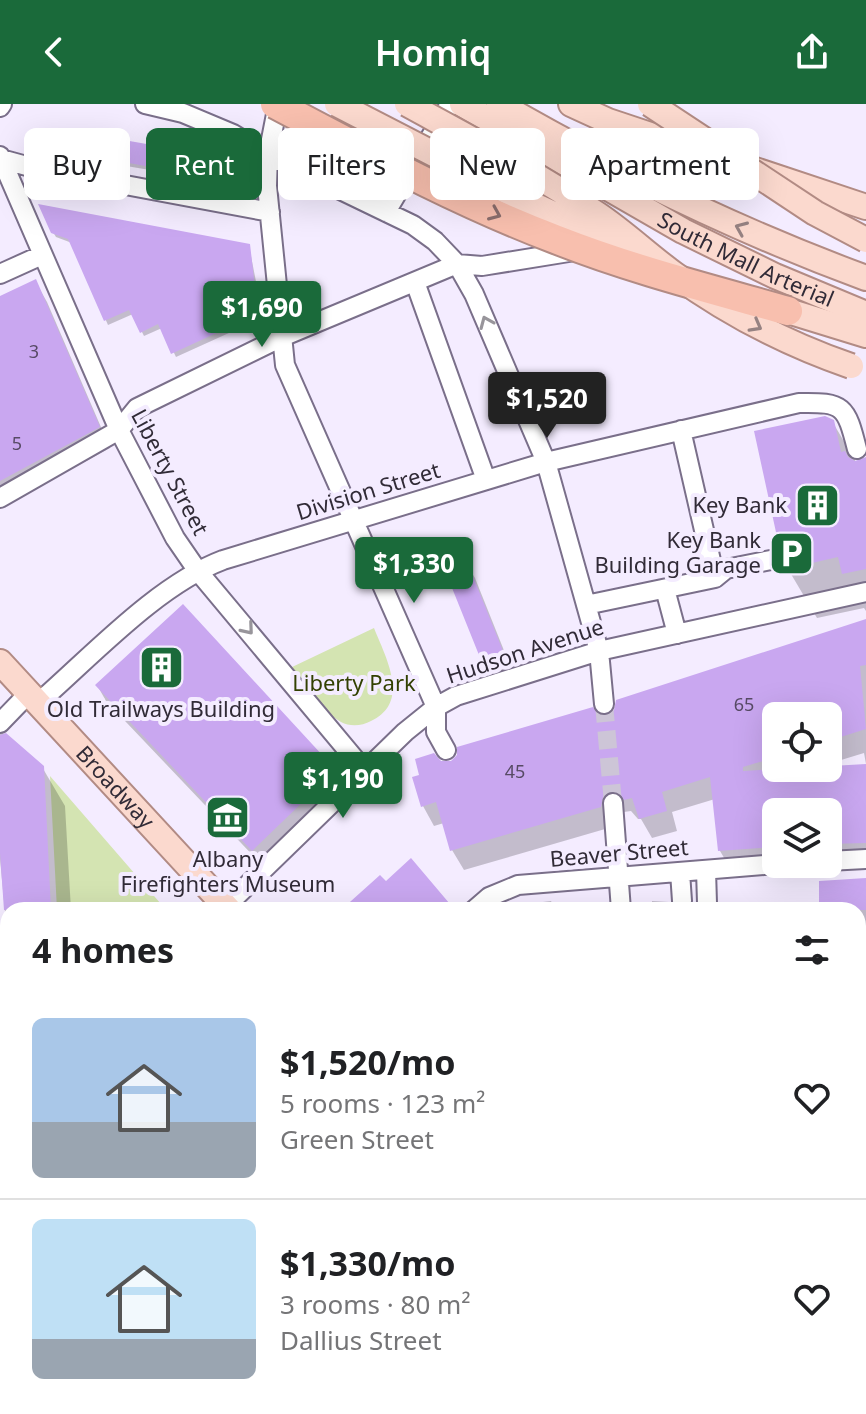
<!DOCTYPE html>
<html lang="en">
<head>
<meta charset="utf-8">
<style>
	:root { --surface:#fff; --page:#f2f2f2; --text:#202124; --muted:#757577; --line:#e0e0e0; --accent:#1a6a3a }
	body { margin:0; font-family:"Noto Sans",sans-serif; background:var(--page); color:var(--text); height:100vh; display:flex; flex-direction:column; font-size:30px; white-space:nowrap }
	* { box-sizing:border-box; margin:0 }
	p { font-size:26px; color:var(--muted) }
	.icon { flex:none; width:44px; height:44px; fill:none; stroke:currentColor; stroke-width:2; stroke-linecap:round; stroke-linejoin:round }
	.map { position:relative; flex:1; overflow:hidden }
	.panel { position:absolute; left:0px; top:798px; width:866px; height:512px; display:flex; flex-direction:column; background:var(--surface); border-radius:24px 24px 0 0; box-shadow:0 8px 32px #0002 }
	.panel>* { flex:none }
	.hud { position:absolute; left:24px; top:24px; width:818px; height:72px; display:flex; gap:16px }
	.fabs { position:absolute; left:762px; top:598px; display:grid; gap:16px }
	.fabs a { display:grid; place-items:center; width:80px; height:80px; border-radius:12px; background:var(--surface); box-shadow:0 8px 32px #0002; font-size:40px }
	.price { position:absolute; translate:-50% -68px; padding:0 18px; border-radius:8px; background:var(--accent); color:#fff; font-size:26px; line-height:52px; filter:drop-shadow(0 2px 4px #0008) }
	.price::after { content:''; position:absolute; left:50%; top:48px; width:24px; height:18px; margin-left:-12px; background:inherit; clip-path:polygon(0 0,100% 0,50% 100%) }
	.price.active { background:#222; color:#fff }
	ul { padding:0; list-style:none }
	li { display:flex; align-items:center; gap:24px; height:200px; padding:0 32px }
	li+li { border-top:2px solid var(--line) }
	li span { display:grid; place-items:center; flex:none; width:224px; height:160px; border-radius:12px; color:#555 }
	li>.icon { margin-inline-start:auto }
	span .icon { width:96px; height:96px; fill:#fffc; stroke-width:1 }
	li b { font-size:34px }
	h2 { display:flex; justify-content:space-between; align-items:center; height:96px; padding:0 32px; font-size:34px }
	.pill { padding:0 28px; border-radius:12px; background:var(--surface); box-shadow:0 8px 32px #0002; font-size:28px; line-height:72px }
	.pill.active { background:var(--accent); color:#fff }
	header { display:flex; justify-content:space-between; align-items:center; height:104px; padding:0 32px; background:var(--accent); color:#fff; font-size:36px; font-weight:600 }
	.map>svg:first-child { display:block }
	.green { fill:#d4e4b2 }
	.shadow { fill:#0003; fill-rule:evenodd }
	.building { fill:#c9a7f0 }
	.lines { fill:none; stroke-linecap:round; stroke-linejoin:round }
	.minor-tunnel { stroke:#cdc5d7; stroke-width:18; stroke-dasharray:18 9; stroke-linecap:butt }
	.minor-casing { stroke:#7a6f8a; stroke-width:22 }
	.major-casing { stroke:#b28b84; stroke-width:28 }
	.highway-casing { stroke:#b28b84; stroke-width:32 }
	.minor { stroke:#fff; stroke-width:18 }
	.major { stroke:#fbd9ce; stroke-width:24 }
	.highway { stroke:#f8bfae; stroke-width:28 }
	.major-bridge-casing { stroke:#b28b84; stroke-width:28; stroke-linecap:butt }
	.highway-bridge-casing { stroke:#b28b84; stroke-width:32; stroke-linecap:butt }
	.major-bridge { stroke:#fbd9ce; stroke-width:24 }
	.highway-bridge { stroke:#f8bfae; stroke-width:28 }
	.oneway { stroke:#8b6e6d }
	.oneway2 { stroke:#968282 }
	.oneway3 { stroke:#98959b }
	.labels { text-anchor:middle; stroke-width:8; stroke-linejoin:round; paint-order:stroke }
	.number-label { font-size:18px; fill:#574a65 }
	.street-label { font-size:22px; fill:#312b37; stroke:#f4ecff }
	.poi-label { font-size:22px; fill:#312b37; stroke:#f4ecff; text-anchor:end }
	.park-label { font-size:22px; fill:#324002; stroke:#f4ecff }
</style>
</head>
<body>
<header><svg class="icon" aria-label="back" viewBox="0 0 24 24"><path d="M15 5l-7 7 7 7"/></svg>Homiq<svg class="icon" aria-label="share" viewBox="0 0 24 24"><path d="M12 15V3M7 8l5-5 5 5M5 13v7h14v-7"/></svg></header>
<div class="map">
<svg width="866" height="1310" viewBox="0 0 866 1310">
	<rect width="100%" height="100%" fill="#f4ecff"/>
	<!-- green -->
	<path class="green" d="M374,524c12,30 37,74 -3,93 -9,5 -21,6 -30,1 -20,-12 -36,-37 -51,-54z
		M50,672l111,128 8,6h-112z"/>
	<!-- shadow -->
	<path class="shadow" d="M82,50h109l3,5 -3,18 -106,-18z
		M53,128l196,14 14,71 -12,2v4l-75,34 -14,-29 -18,8 -11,-22 -25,11 -36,-82 -16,-6z
		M35,177l12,21 63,146 -110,60v-210z
		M832,317l24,41 10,-3v152l-2,-3 -47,10 -29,-49 4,-4 -12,-19z
		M465,458l10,16 38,95 -18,7 -10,-16z
		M182,502l152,166 9,15 -81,78 -156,-164 -9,-16z
		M866,517v143l-2,-11 -36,11v-48h-52v52l90,-2v98l-134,7 -12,-20 -5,-52 -43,13 5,19 -25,7 -11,-19h-3l-7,-8 -14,2 -5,14 -148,43 -12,-20 -8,-27 -10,3 -11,-20 17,-43h12l145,-47 9,2zM776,708h52v52h-52z
		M0,625l4,6 38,32 23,39 6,104h-63v33l-8,-84z
		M866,776v304l-8,-1v-273h-36z
		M551,797l5,9h-46l8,-5z
		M652,797l17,1 4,8h-21z
		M858,1170l8,1v139h-88l2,-8h78z
		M118,1302h165l1,8h-164z
		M301,1302h134l2,8h-134z
		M572,1302h45l-32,8h-8z"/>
	<!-- building -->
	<path class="building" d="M84,29l108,19 -3,22 -109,-20z
		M38,100l212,40 6,52 3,-1 3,17 -13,3v3l-78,36 -13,-30 -18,9 -11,-23 -25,11 -36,-82 -17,-6z
		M36,175l64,148 -100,54v-185z
		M825,312l9,4 7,32 4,-1 3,6 7,4 11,-4v112l-24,5 -4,-17 -52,12 6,-6 1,-8 -7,-8 -7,-1 -25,-115z
		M466,455l39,97 -22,9 -39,-97z
		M183,500l153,166 -84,81 -157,-166z
		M866,515v46l-6,1 6,63 -38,12v-25h-52v41l-33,10v4l123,-7v79l-38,1v-32h-52v35l-58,4 -8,-74 -48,15 5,19 -28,8 -7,-21 -8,2 -5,-7 -8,-2 -8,6 -2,10 -151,44 -14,-49 -15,5 -9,-30 7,-2 -4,-16 19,-6 7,8h10l6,-6v-8l136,-40 5,7 8,2 8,-6 2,-10z
		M6,629l38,33 7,144h-47l-4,-57v-118z
		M411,754l44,52h-114l39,-35 6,6z
		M866,774v32h-47v-29z"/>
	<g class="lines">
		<!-- minor-tunnel -->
		<path class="minor-tunnel" d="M604,600l9,99"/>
		<defs>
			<path id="minor" d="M145,0l38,9 50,21 35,21 145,70 22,16 22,23 17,30 72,168 53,189 5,53
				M278,0l-10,51 -1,31 18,179 151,342v25l10,18
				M0,3l2,-3
				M0,52l119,274 56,108 22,32 167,200
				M1,55l33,9 236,44
				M386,108l64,-108
				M0,170l42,-19
				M415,178l71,198
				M0,394l119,-68 18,-22 145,-71 175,-73 25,2 93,-15
				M715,474l11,-9 55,-11
				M665,485l12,45
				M586,501l129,-27 -34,-148
				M38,599c54,-47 119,-118 185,-143l323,-98 253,-59c45,-1 47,3 58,46
				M0,619l29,-30
				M613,699l8,107
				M828,757l38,-2
				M706,766l1,33
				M680,768l2,29
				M226,802l179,-174 31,-25 20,-11 143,-45 267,-59
				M474,806l15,-13 29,-12 258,-21
				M858,877h8
				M0,919l8,58
				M286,1302l2,8
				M505,1302l2,8
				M762,1310l2,-8"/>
			<g id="major">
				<path id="s1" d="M462,0l221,127 92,45 91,38"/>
				<path d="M499,0c118,68 239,127 367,174"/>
				<path d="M571,0l37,17 258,86"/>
				<path d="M788,207l78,24"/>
				<path id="s2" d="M0,558l229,248"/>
				<path d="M0,1003l8,21"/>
				<path d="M0,1085l8,18"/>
				<path d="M858,1087l8,1"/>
				<path d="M858,1121l8,2"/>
				<path d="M74,1302l2,8"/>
				<path d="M93,1302l1,8"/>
			</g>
			<path id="highway" d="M0,1211l8,26
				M26,1302l2,8"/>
		</defs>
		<!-- minor casing -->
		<use href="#minor" class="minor-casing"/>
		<!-- major casing -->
		<use href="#major" class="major-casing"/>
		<!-- highway casing -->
		<use href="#highway" class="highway-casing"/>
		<!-- minor -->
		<use href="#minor" class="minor"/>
		<!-- major -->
		<use href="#major" class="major"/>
		<!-- highway -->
		<use href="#highway" class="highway"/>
		<defs>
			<path id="major-bridge" d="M337,0l188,97 100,46
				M407,0c64,35 129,69 190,110 27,18 51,41 77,60 55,40 113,70 177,92
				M650,0l165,109 51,27"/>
			<path id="highway-bridge" d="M275,0c91,48 183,98 280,135 76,30 155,50 233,72"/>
		</defs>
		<!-- major-bridge casing -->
		<use href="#major-bridge" class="major-bridge-casing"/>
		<!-- highway-bridge casing -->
		<use href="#highway-bridge" class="highway-bridge-casing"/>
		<!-- major-bridge -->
		<use href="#major-bridge" class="major-bridge"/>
		<!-- highway-bridge -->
		<use href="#highway-bridge" class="highway-bridge"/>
	</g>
	<!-- one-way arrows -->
	<defs><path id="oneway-chevron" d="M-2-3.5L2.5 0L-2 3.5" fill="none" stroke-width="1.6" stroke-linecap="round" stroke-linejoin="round" transform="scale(2)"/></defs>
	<use class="oneway" href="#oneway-chevron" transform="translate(495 110) rotate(23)"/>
	<g class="oneway2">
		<use href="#oneway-chevron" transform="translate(741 124) rotate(-157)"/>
		<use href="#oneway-chevron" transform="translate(756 222) rotate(29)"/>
	</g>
	<g class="oneway3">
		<use href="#oneway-chevron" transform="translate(486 218) rotate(-113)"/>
		<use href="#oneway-chevron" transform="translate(248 525) rotate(50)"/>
	</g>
	<!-- icons -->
	<defs>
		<symbol id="building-square" viewBox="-11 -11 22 22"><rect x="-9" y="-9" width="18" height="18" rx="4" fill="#1a6a3a" stroke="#f4ecff"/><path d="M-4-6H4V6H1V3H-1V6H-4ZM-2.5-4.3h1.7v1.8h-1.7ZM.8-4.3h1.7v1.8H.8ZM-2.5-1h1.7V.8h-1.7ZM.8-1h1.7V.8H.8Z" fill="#fff"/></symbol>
		<symbol id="parking-square" viewBox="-11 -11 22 22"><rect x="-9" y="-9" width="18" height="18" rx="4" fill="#1a6a3a" stroke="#f4ecff"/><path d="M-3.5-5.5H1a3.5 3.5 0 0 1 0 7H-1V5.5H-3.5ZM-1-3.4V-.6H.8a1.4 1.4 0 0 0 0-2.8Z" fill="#fff"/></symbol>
		<symbol id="museum-square" viewBox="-11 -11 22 22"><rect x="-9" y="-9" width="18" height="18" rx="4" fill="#1a6a3a" stroke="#f4ecff"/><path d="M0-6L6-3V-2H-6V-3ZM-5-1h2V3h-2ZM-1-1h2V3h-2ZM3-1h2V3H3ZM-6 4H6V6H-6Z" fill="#fff"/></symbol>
	</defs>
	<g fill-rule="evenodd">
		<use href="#building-square" x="792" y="376" width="51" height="51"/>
		<use href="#parking-square" x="766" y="424" width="51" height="51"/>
		<use href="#building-square" x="136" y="538" width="51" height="51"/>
		<use href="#museum-square" x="202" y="688" width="51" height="51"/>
	</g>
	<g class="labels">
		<!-- number labels -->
		<g class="number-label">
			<text x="34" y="254">3</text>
			<text x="17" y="346">5</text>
			<text x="744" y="607">65</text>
			<text x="515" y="674">45</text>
		</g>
		<!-- street labels -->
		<g class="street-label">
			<text dy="8" stroke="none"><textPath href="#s1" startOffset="324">South Mall Arterial</textPath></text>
			<text transform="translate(170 368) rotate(62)" y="8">Liberty Street</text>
			<text transform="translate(368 387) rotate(-17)" y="8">Division Street</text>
			<text transform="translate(525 547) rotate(-18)" y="8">Hudson Avenue</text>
			<text dy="8" stroke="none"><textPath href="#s2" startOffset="170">Broadway</textPath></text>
			<text transform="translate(619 749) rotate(-5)" y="8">Beaver Street</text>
		</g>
		<!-- poi labels -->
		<g class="poi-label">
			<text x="787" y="409">Key Bank</text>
			<text x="761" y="444">Key Bank<tspan x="761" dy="25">Building Garage</tspan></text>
			<text x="161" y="613" text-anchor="middle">Old Trailways Building</text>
			<text x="228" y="763" text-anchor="middle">Albany<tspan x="228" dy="25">Firefighters Museum</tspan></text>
		</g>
		<!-- park labels -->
		<g class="park-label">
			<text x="354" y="587">Liberty Park</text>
		</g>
	</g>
</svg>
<div class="fabs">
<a><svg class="icon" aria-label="locate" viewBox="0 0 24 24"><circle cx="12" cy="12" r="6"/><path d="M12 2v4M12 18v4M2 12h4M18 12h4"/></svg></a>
<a><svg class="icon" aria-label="layers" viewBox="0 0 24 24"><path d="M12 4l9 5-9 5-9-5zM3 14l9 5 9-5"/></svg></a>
</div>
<b class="price" style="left:262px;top:245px">$1,690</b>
<b class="price active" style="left:547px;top:336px">$1,520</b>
<b class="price" style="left:414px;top:501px">$1,330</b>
<b class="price" style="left:343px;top:716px">$1,190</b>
<div class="hud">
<a class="pill">Buy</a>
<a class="pill active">Rent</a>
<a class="pill">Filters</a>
<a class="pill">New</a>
<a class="pill">Apartment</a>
</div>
<section class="panel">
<h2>4 homes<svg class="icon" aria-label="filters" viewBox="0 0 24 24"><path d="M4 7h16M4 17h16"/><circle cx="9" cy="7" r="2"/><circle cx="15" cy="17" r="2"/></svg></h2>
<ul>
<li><span style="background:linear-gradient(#a9c7e8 65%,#9aa5b1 0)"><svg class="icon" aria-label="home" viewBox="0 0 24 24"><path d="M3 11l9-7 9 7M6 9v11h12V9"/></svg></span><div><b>$1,520/mo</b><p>5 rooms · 123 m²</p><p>Green Street</p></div><svg class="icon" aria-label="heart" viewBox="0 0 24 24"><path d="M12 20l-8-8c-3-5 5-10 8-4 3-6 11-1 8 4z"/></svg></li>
<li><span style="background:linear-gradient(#bfe0f5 75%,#9aa5b1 0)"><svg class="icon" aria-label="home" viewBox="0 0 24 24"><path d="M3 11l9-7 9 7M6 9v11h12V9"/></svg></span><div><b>$1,330/mo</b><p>3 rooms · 80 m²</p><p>Dallius Street</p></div><svg class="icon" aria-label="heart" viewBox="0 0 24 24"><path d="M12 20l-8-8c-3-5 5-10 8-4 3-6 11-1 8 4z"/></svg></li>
</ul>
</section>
</div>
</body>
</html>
